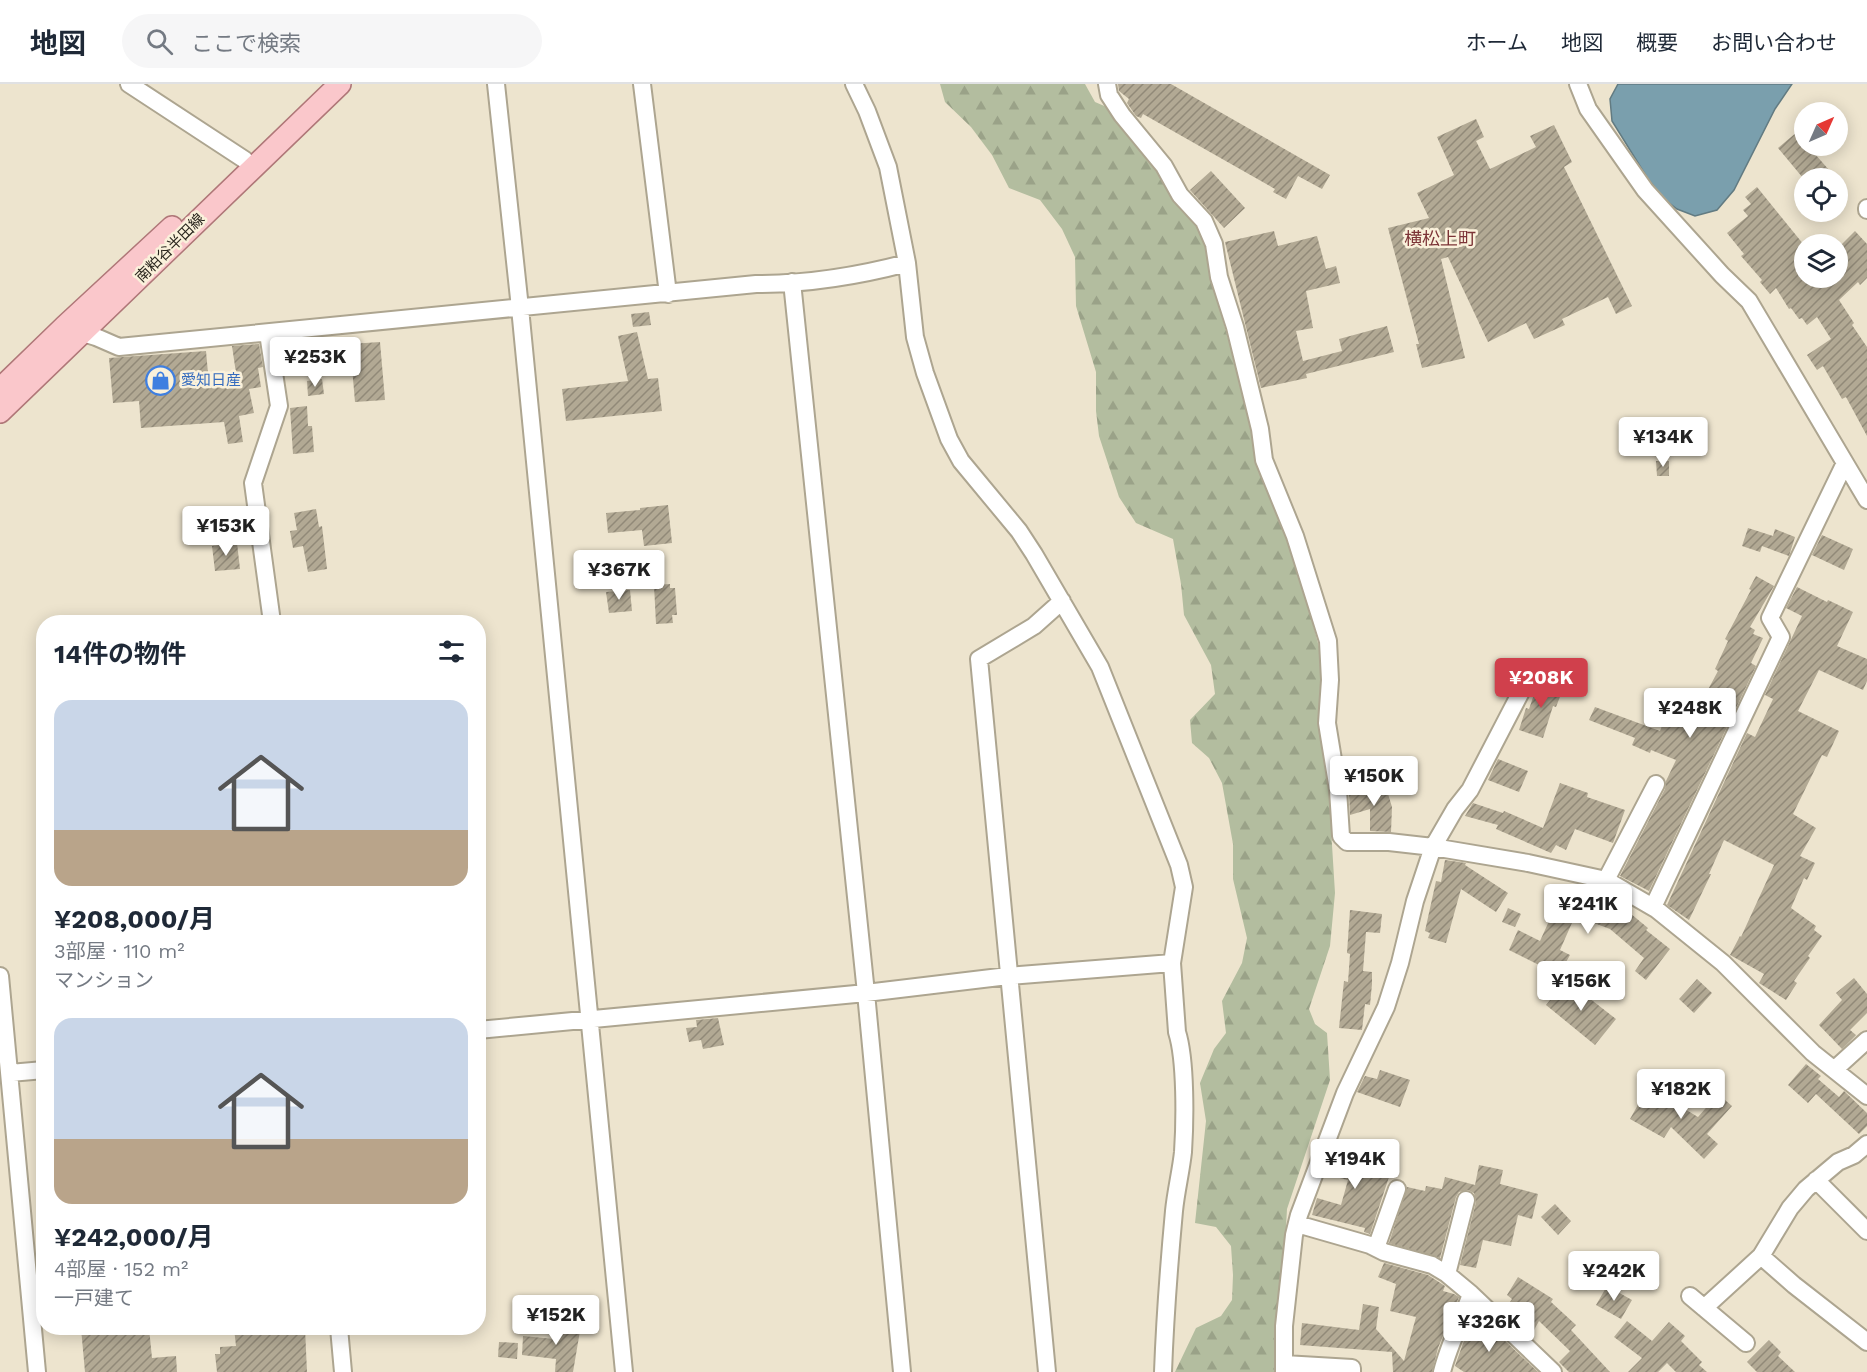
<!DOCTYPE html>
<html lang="ja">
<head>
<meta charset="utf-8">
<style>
	:root { --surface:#fff; --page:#f6f6f7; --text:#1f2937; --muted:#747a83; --line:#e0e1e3; --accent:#d0404c }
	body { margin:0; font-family:"Work Sans","Noto Sans JP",sans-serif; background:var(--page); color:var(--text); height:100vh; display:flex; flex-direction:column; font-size:22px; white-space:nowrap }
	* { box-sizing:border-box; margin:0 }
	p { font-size:20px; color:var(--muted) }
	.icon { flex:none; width:33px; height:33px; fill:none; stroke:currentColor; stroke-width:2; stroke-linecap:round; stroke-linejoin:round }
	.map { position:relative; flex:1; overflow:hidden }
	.sheet { position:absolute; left:36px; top:531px; width:450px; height:720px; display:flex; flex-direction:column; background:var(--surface); border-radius:24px; box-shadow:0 3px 15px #0003 }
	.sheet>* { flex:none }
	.needle { width:39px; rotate:45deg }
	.controls { position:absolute; left:1794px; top:18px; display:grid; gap:12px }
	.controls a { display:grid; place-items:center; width:54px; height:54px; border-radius:50%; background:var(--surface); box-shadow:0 3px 15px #0003; font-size:30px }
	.price { position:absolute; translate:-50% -51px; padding:0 14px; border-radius:6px; background:#fff; color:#222; font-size:20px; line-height:39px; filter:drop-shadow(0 2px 3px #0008) }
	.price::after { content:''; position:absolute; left:50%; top:36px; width:18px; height:14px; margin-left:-9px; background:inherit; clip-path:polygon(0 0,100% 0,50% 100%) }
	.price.active { background:var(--accent); color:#fff }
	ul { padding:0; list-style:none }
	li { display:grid; align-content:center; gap:12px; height:318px; padding:0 18px }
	li span { display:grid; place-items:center; height:186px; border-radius:18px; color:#555 }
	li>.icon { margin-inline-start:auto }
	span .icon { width:108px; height:108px; fill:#fffc; stroke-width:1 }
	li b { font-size:26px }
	h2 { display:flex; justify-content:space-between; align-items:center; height:72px; padding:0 18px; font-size:26px }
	header { display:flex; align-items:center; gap:36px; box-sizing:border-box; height:84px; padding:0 30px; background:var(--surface); border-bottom:2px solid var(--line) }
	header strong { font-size:28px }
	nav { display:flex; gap:33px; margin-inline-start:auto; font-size:21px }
	.search { width:420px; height:54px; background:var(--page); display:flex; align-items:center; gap:15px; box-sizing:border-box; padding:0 21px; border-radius:33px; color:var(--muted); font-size:22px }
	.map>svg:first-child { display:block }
	.forest { fill:url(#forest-firs) }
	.water { fill:#7a9fad; stroke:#627b82; stroke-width:1.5 }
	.building { fill:url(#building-hatch) }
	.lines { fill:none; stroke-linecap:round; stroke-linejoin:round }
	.minor-casing { stroke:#ada590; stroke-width:20 }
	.major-casing { stroke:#af7778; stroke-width:24 }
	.minor { stroke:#fff; stroke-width:16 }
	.major { stroke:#fac7cb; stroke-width:21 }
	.labels { text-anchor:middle; stroke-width:5; stroke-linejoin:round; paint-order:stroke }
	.street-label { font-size:15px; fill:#2a261e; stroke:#faf1db }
	.shop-label { font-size:15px; fill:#366cbe; stroke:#faf1db; text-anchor:start }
	.quarter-label { font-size:18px; fill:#7c3437; stroke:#faf1db }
</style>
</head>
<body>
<header>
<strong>地図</strong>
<div class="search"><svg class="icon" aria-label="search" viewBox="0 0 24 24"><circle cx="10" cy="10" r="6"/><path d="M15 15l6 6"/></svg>ここで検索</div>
<nav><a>ホーム</a><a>地図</a><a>概要</a><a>お問い合わせ</a></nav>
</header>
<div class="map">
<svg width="1867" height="1288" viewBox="0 0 1867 1288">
	<defs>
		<pattern id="forest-firs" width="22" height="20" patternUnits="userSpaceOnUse" patternTransform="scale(1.5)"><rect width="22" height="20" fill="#b3bd9f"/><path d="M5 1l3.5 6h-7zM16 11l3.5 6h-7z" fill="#9aa288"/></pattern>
		<pattern id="building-hatch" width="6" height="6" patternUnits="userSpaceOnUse" patternTransform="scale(1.5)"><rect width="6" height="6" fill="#b2a994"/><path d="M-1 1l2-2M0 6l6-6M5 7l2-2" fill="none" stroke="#918978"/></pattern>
	</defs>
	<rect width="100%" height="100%" fill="#ede4ce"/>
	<!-- forest -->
	<path class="forest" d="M940,0h145l10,18 14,6 89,117 10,24 10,54 35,123 39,119 31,117 -4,61 12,64v42l4,64 -5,53 -21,63 6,15 12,9 3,47 -43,129 -9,163h-103l21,-44 25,-12 11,-16 1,-25 -2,-29 -15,-19 -21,-4 11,-102 -6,-38 14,-34 12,-16 -4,-32 20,-38 5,-25 -14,-59v-35l-11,-61 -13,-25 -17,-15 -2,-23 25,-26 -4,-29 -27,-50 -3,-31 -8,-45 -37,-16 -17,-26 -20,-61 -3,-25v-39l-20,-66 -1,-49 -13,-28 -22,-29 -31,-12 -17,-33 -21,-28 -26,-25z"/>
	<!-- water -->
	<path class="water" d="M1618,0h174l-17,25 -41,81 -17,20 -22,6 -18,-7 -13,-10 -16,-20 -36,-58 -2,-22z"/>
	<!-- building -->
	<path class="building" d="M1118,0h53l159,91 -8,14 -24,-13 -12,23 -13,-7 2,-3 -132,-75 -2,4 -5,-2 -9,-13 2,-4 -10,-8z
		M1476,35l8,18 -8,4 14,28 46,-22 -6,-11 24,-11 18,37 -8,5 68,139 -16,8 -8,-17 -46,22 3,6 -31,14 -8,-16 -38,19 -40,-85 -7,2 24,99 -43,10 -6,-24h3l-31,-116 41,-10 -12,-25 37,-18 -17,-38z
		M1797,48l7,9v5h4l28,32h-33l-25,-30z
		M1211,87l34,37 -21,20 -34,-38z
		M1757,103l47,58v33h34v-30l17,-17 12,13v34l-7,7 -2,-3 -19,18 15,23 -2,2 15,22v89l-21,-39 -4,2 -19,-33 -6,4 -10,-15 24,-16 -14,-22 -10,8 -5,-7 -3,1 -8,-11 -2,1 -13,-21 -6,6 -10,-12 2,-2 -21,-24 3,-2 -17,-21 21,-17 -5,-6 8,-6 -6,-7z
		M1274,147l4,15 39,-10 9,33 10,-3 4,17 -34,8 7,37 -17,3 7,30 39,-10 -3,-12 48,-13 7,26 -88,22 1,4 -46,10 -36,-146z
		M649,228l2,13 -18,2 -2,-13z
		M637,248l11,47 10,-1 4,33 -96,10 -4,-32 66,-8 -10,-45z
		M380,258l5,58 -30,2 -5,-58z
		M259,260l4,23 -5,1 3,19 -12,2 5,24 -15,3 4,26 -15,2 -4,-22 -83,6 -2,-27 -26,2 -4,-45 97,-7 3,33 28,-4 -5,-34z
		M322,295l2,15 -16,2 -1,-15z
		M307,322l1,20h4l2,26 -21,2 -3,-46z
		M1656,377h13v15h-12z
		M668,421l4,38 -28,3 -2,-16 -34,3 -2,-20 34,-3v-2z
		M316,425l3,18 3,-1 5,43 -19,3 -5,-26 -10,2 -3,-17 7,-1 -3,-17z
		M1748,444l25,8 2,-7 20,8 -6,19 -27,-10 -2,6 -18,-6z
		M1822,451l31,14 -9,21 -32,-15z
		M237,459l3,26 -25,2 -3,-25z
		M1756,492l18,10 -24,41 5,3 -2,4 10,4 -12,25 5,3 -107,225 -29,-15 45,-87 1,-8 10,-21 -25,-10 -1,3 -18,-8 3,-7 -46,-18 6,-13 65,24 12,-29 24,10 22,-41 -3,-2 13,-28 -3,-2 26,-49 -2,-1z
		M670,500v4h5l2,27h-5l1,8 -17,1 -2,-39z
		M1797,503l30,15 1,-2 25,12 -16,34 30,13v22l-4,9 -44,-20 -21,41 41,20 -12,26 -5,-2 -29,59 23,14 -16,28 15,7 -8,17 -3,-2 -13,30 25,18 -2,4 8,6 -14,20 2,2 -16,23 3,2 -11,17 -27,-17 5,-9 -34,-19 10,-19 1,1 33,-72 -50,-25 -15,34h2l-22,46 -22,-15 80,-172 8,4 18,-38 -8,-4 37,-79 -16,-8z
		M630,506l2,21 -23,2 -3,-21z
		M1539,596l24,9 -7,18 -3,-1 -10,32 -24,-8 7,-22 3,1z
		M1498,675l30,12 -9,21 -31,-12z
		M1560,699l28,10 -1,4 38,13 -12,33 -38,-14 -9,21 -10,-5 -5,8 -55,-24 2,-4 -33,-9 8,-13 30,10 1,-2 39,17z
		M1385,700l7,23 -1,25 -21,-1v-22l-20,6 -1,-21z
		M1445,776l21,3 -1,2 43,28 -12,19 -35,-23 -15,54 -18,-5 2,-5 -5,-2 11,-50 5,1z
		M1564,804l36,17 2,-6 23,10 23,19 -2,2 24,19 -24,31 -11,-9 9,-13 -34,-29 -35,-13 -15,34 10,5 -14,25 -11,-6 2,-5 -38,-19 9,-20 22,11z
		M1508,824l13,6 -6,13 -13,-5z
		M1350,826l32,4 -2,19 -14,-1 -3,39 9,1v12l-2,21 -5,-1 -3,26 -23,-2 5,-47 4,1 2,-28 -3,-1z
		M1854,894l13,16v19l-17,17 6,5 -14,14 -23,-24 23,-25 -6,-7z
		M1697,895l15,14 -18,20 -15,-14z
		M1566,896l50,39 -21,26 -49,-40z
		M718,934l6,27 -21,4 -2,-9 -12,2 -3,-14 11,-1 -1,-7z
		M1806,980l15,12 -3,3 21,18 5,-6 23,22v13l-8,8 -43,-40 -8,9 -20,-18z
		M1380,986l30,10 -10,27 -43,-15 8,-16 12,3z
		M1648,1003l50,30 20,-23 14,12 -25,28 11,10 -14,15 -33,-32 -7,11 -34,-19z
		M1335,1066l21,5 1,-3 20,6 -2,8 16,5 -21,63 -6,-2 1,-4 -53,-13 5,-17 24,7 7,-25 -21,-5z
		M1479,1081l24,5 -3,14 38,10 -6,25 -14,-4 -7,31 -28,-6 -7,28 -16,-3 16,-63 -2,-9 -6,-3 -9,2 -3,5 -16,61 -51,-15 18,-56 18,4 1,-5 16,3 3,-12 30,8z
		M1555,1120l16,17 -13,14 -17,-18z
		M1384,1179l44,12 17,11 -2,5 11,3 5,3 -21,51 -6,24h-39l-1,-20 -92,-7 2,-22 57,7 4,-26 16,3 -3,22 28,32 12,-44 -26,-6 6,-27 -18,-7z
		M1518,1193l35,22 -2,3 25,23 -5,5 39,42h-41l-10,-10 11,-11 -31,-30 -5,9 -30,-19 8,-12 -5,-4z
		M1607,1202l25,14 -11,19 -25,-14z
		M1481,1234l57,54h-74l-9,-6 12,-34z
		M557,1237l24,4 -8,47h-18l1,-13 -34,-4 1,-19 31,3z
		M1627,1237l25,20 17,-19 16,14 -4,5 21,21 -3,3 8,7h-31l-9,-9 -9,9h-30l14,-14 -28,-21z
		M81,1244h68l3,30 24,-2 1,16h-92z
		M234,1244h71l2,44h-90l-2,-18h5v-7l16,-1z
		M1769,1256l12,12 -3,4 17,16h-38l-10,-10z
		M499,1258l19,1 -1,16 -19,-2z"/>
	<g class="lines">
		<defs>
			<path id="minor" d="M129,0l116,76
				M496,0l24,224 104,1064
				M642,0l26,210
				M854,0l13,27 21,56 19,96 8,74 10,36 24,66 12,22 58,70 15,23 66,113 79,198 5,22 -12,76 5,69c9,28 8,90 6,120 -2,19 -7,39 -9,59 -5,54 -9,107 -11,161
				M1107,0l2,11 13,20 42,51 16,29 24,26 10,23 5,33 16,50 25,102 4,31 31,76 33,105 2,39 -3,43 11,67 3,46 6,6h42l44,5 95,16 78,17 50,29 67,54 90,90 54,43
				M1578,0l10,25 57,81 77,85 27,26 118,199
				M1867,124v2
				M792,198l74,711 36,379
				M73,246l23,7 23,10 637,-63c51,0 102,-8 151,-21
				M268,249l11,73 -26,77 19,139
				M1606,796l50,-96
				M1653,823l128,-270 -11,-19 75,-155
				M0,892l37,396
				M478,946l388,-37 142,-17 164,-13
				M1835,985l32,-29
				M10,989l34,-3
				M1816,1096l51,51
				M1297,1140l73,21 14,7 48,13 15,9 24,20 82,78
				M1376,1164l21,-59
				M1761,1172l33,29 73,57
				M1447,1190l19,-74
				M1690,1212l56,47
				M1704,1224l57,-52 29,-48 16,-19 32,-27 16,-7 13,-11
				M339,1244l4,44
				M1284,1280l68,4v4
				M1047,1288l-68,-713 55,-33 28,-25
				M1284,1288v-46l10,-91 5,-20 46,-122 41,-86 14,-44 15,-62 18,-54 22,-38 15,-19 53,-102
				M1442,1288c7,-28 20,-52 29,-78"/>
			<path id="major" d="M0,305l64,-62 108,-100
				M0,328l340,-328"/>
		</defs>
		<!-- minor casing -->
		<use href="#minor" class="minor-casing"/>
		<!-- major casing -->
		<use href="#major" class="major-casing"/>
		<!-- minor -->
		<use href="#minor" class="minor"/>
		<!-- major -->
		<use href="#major" class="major"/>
	</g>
	<!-- icons -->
	<defs>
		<symbol id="shop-ring" viewBox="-11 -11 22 22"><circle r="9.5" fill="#faf1db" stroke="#3f7fe0" stroke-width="1.5"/><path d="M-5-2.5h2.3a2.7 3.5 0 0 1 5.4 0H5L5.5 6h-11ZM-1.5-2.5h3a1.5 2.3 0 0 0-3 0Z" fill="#3f7fe0"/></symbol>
	</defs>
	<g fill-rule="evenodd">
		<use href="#shop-ring" x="144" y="280" width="33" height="33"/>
	</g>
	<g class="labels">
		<!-- street labels -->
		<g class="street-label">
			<text transform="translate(170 164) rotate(-45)" y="5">南粕谷半田線</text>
		</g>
		<!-- shop labels -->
		<g class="shop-label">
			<text x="181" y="301">愛知日産</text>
		</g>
		<!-- quarter labels -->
		<g class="quarter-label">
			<text x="1440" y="161">横松上町</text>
		</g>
	</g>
</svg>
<div class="controls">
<a><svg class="needle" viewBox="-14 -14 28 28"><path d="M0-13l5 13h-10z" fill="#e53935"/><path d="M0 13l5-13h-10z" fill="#747a83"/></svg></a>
<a><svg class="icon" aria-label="locate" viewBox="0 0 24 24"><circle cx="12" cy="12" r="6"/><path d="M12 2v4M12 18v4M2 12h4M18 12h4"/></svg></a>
<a><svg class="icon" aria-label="layers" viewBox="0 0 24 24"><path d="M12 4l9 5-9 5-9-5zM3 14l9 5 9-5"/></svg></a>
</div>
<b class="price" style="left:315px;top:304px">¥253K</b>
<b class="price" style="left:1663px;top:384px">¥134K</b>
<b class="price" style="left:226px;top:473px">¥153K</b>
<b class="price" style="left:619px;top:517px">¥367K</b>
<b class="price active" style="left:1541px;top:625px">¥208K</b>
<b class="price" style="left:1690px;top:655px">¥248K</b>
<b class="price" style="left:1374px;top:723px">¥150K</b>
<b class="price" style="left:1588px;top:851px">¥241K</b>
<b class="price" style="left:1581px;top:928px">¥156K</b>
<b class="price" style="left:1681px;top:1036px">¥182K</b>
<b class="price" style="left:1355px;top:1106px">¥194K</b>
<b class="price" style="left:1614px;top:1218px">¥242K</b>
<b class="price" style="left:556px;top:1262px">¥152K</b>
<b class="price" style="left:1489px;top:1269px">¥326K</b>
<section class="sheet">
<h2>14件の物件<svg class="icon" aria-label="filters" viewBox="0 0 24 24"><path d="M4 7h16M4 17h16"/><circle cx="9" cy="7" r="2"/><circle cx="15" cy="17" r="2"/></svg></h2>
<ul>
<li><span style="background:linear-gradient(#c9d6e8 70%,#b9a48a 0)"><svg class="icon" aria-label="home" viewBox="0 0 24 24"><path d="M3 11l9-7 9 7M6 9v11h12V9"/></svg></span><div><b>¥208,000/月</b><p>3部屋 · 110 m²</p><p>マンション</p></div></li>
<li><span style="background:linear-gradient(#c9d6e8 65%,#b9a48a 0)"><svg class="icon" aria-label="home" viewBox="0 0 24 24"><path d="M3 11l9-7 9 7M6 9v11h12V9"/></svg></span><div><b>¥242,000/月</b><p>4部屋 · 152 m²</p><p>一戸建て</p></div></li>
</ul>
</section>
</div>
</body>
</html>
